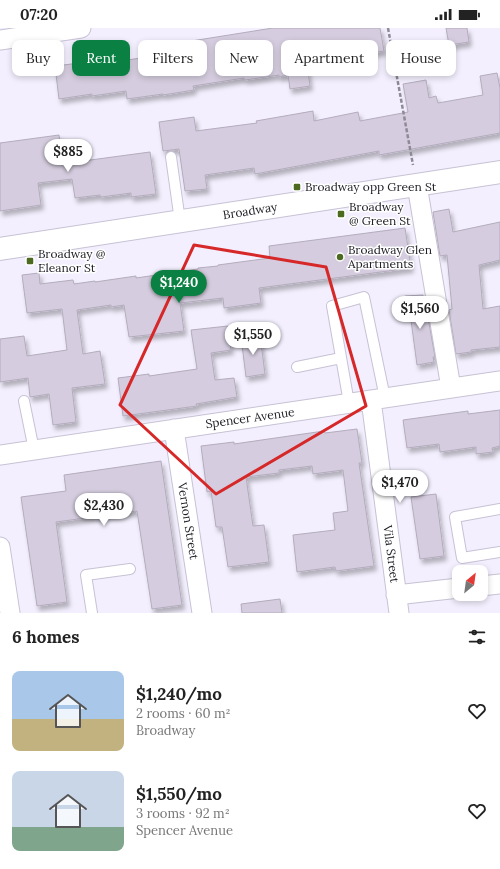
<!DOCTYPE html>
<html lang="en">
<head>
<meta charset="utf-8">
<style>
	:root { --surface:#fff; --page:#f2f2f2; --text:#222; --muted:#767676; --accent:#0b8043 }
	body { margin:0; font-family:Lora,serif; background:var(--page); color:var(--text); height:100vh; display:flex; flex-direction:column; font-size:15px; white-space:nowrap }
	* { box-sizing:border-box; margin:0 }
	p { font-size:13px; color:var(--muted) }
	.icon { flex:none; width:22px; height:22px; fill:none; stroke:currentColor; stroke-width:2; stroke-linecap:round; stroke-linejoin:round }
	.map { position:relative; height:585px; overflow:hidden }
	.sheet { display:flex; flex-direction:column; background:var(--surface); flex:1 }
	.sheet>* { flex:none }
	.hud { position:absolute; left:12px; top:12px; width:476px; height:36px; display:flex; gap:8px }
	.needle { width:26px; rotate:29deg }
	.controls { position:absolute; left:452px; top:537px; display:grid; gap:8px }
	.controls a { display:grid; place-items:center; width:36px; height:36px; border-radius:8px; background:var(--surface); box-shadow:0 2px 6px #0003; font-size:20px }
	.price { position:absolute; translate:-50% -34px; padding:0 9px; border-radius:14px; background:#fff; color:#222; font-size:13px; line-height:26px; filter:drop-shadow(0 1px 2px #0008) }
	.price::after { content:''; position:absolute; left:50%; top:24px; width:12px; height:9px; margin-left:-6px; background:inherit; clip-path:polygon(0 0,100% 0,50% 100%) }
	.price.active { background:var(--accent); color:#fff }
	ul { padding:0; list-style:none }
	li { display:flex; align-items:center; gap:12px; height:100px; padding:0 12px }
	li span { display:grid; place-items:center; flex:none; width:112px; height:80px; border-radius:8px; color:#555 }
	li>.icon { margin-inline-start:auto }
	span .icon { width:48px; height:48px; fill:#fffc; stroke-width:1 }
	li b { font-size:17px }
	h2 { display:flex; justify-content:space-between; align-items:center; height:48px; padding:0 12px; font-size:17px }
	.pill { padding:0 14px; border-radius:8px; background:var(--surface); box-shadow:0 2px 6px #0003; font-size:14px; line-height:36px }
	.pill.active { background:var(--accent); color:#fff }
	.status { display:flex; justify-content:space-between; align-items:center; height:28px; padding:0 20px; background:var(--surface); direction:ltr }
	.status svg { height:11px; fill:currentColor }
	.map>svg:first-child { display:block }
	.building { fill:#d5cddf; stroke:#b3acbd; filter:url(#shadow) }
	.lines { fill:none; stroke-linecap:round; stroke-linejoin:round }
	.service-casing { stroke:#c7c2d4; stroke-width:12 }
	.minor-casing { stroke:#c7c2d4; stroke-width:21 }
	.primary-casing { stroke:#c7c2d4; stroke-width:24 }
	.path { stroke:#8e8b96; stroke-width:2.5; stroke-dasharray:4 2; stroke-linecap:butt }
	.service { stroke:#fff; stroke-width:10 }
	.minor { stroke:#fff; stroke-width:19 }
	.primary { stroke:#fff; stroke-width:22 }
	.marked { fill:none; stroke:#d62828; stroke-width:3; stroke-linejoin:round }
	.poi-dot { fill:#4c6a20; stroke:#fff; stroke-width:1.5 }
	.labels { text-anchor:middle; stroke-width:3; stroke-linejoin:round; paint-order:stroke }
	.poi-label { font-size:12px; fill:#232128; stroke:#fff; text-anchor:start }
	.street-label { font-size:12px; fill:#232128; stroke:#fff }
</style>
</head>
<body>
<div class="status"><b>07:20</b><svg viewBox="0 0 49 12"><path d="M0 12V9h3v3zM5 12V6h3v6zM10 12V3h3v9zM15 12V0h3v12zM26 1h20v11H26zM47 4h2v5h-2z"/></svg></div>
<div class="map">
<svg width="500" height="585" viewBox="0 0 500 585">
	<defs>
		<filter id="shadow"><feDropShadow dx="2.5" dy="4.5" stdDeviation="2" flood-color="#0004"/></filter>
	</defs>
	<rect width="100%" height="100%" fill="#f3effe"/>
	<!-- building -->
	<path class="building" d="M273,0h107l4,23 -27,4 -1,-7 -50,9 4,29 -20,3 -2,-14 -9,2v-2l-34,5 -1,-2 -51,8 1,4 -31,5v-1l-36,5 -1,-8 -34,5v-2l-33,5 -4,-33 33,-4 -1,-2 19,-3v6l56,-8 -2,-9z
		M446,0h21l2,14 -20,3z
		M497,45l3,15v45l-121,22v-4l-124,23 -1,-6 -49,7 2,14 -22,2 -6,-42 -16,2 -4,-29 35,-5 2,14 61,-8 -1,-2 57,-10 1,10 44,-9 2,9 48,-9 -5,-28 23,-4 3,18 7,-2 2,7 45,-8 -3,-19z
		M59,107l4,26 20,-3v3l67,-9 6,42 -25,3v-4l-30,4 -1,-2 -25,3 -3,-19 -34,4 3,22 -41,6v-68z
		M449,181l4,23 47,-10v38l-21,5 4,44 17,-3v41l-29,3v2l-15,2 -7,-44 3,-1 -5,-54 -7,1 -7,-44z
		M405,200l6,40 -152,20 2,15 -37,5 -1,-10 -43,5 4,28 -55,6 -5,-32 -13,2v-2l-34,5 6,44 17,-3 5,33 -33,4 4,34 -23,3 -4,-31 -19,3 -2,-19 -28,4v-43l24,-3 3,20 40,-6 -5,-41 -35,4 -5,-38 17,-2 1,11 33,-4 1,4 21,-3v1l41,-6v2l62,-9v-1l20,-2v-1l52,-7 -1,-12z
		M423,267l1,18 3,-1 8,45h-2l1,5 -17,3 -7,-52h-4l-1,-17z
		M228,298l3,24 -20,3 4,27 19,-2 3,19 -41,7 1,2 -74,10 -5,-38 31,-4v2l48,-7 -6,-39z
		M260,307l5,39 -19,3 -5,-40z
		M500,382v36l-8,2 1,4 -17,2v-7l-36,5 -1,-8 -32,4 -4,-28 65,-9v3z
		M357,401l5,34h-3l15,103 -38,5 -1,-4 -38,5 -4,-37 42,-5 -2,-17 15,-2 -5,-41 -30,4 -1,-8 -33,4v3l-33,4 7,49 11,-1 5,37 -41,5 -6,-40h-6l-5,-36 -4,1 -6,-46 33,-4v2l90,-13 1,2z
		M161,433l21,144 -30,4 -15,-98 -81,11 11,80 -30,4 -16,-109 45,-6 -2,-16z
		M436,466l8,62 -24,3 -9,-62z
		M280,571l2,14h-40l-1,-9z"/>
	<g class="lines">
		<defs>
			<path id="service" d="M171,129l9,64
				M297,339l44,-9
				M24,373l10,49
				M349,375l-17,-97 32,-9 21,101
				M500,481l-45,8 7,41 38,-6
				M92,585l-6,-38 44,-6"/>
			<path id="minor" d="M0,12l81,-12
				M417,157l34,203
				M371,372l28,213
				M174,401l28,184
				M0,427l500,-74
				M0,519l10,66
				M481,558l19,-2
				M396,567l63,-7"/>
			<path id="primary" d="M0,221l500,-77"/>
		</defs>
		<!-- service casing -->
		<use href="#service" class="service-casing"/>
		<!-- minor casing -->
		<use href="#minor" class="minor-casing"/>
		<!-- primary casing -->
		<use href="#primary" class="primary-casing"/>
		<!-- path -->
		<path class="path" d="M388,0l25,137"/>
		<!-- service -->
		<use href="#service" class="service"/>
		<!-- minor -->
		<use href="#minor" class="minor"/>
		<!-- primary -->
		<use href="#primary" class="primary"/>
	</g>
	<!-- marked area -->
	<path class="marked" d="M194,217l132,22 40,139 -150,88 -96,-89z"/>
	<!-- markers -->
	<g class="poi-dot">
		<rect x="293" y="155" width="8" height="8" rx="2"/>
		<rect x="337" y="182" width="8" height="8" rx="2"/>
		<circle cx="340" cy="229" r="4"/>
		<rect x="26" y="229" width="8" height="8" rx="2"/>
	</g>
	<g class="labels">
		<!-- poi labels -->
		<g class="poi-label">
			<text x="305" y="163">Broadway opp Green St</text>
			<text x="349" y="183">Broadway<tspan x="349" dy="14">@ Green St</tspan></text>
			<text x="348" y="226">Broadway Glen<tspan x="348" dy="14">Apartments</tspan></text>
			<text x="38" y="230">Broadway @<tspan x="38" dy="14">Eleanor St</tspan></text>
		</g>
		<!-- street labels -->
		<g class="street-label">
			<text transform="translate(250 183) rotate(-9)" y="4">Broadway</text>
			<text transform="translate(250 390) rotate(-8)" y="4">Spencer Avenue</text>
			<text transform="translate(188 493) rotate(81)" y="4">Vernon Street</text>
			<text transform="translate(391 526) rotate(83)" y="4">Vila Street</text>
		</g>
	</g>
</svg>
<div class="controls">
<a><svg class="needle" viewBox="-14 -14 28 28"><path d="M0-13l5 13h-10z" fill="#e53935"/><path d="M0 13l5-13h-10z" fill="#767676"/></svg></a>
</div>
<b class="price" style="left:68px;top:145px">$885</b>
<b class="price active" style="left:179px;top:276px">$1,240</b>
<b class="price" style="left:420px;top:302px">$1,560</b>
<b class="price" style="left:253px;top:328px">$1,550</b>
<b class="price" style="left:400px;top:476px">$1,470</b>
<b class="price" style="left:104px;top:499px">$2,430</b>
<div class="hud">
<a class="pill">Buy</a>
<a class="pill active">Rent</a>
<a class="pill">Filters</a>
<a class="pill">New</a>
<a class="pill">Apartment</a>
<a class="pill">House</a>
</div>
</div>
<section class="sheet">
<h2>6 homes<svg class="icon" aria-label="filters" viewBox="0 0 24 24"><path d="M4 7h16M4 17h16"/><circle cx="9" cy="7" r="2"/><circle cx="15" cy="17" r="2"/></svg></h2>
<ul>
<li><span style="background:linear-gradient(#a9c7e8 60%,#c2b280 0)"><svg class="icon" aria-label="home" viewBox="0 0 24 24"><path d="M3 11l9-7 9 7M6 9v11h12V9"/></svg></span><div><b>$1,240/mo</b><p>2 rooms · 60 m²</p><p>Broadway</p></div><svg class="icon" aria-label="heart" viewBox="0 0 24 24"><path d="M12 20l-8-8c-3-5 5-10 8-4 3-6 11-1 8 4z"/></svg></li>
<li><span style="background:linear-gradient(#c9d6e8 70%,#7fa58c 0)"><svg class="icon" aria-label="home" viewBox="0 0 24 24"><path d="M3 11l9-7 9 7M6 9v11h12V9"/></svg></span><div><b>$1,550/mo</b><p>3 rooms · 92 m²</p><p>Spencer Avenue</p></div><svg class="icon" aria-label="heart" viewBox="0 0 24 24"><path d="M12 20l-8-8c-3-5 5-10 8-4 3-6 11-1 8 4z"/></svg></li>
</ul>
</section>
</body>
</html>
